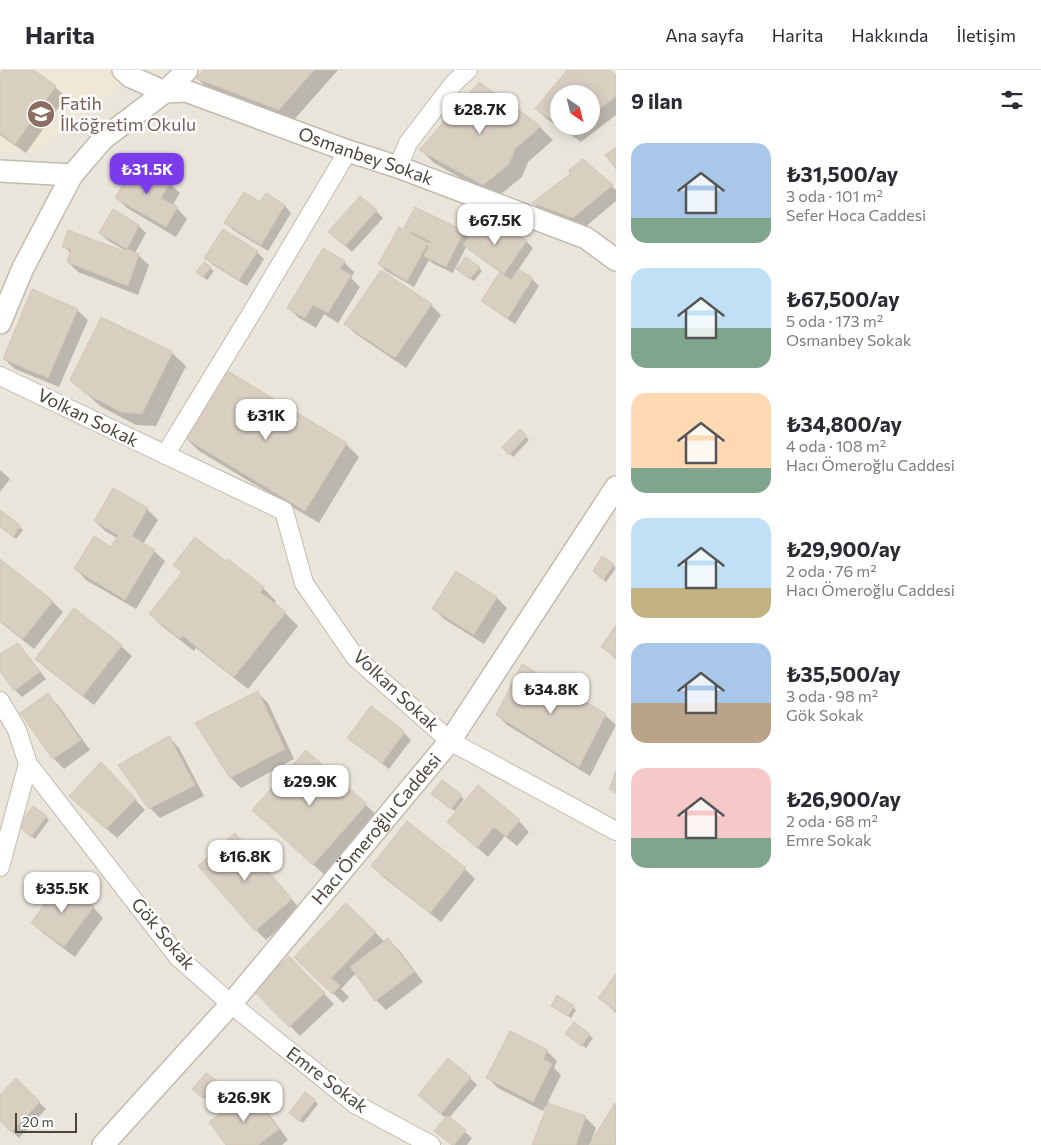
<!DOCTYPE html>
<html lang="tr">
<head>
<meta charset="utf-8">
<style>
	:root { --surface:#fff; --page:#f2f2f3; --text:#2b2b33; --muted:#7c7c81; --line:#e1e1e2; --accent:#7c3aed }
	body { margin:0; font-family:Commissioner,sans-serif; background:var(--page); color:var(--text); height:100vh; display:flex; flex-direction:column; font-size:19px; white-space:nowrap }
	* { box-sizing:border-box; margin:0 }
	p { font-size:16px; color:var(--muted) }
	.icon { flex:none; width:28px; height:28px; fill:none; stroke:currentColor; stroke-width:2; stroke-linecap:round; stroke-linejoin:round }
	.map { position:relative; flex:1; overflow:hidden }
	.sheet { display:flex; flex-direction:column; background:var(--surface); width:425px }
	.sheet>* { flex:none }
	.needle { width:32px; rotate:145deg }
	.fabs { position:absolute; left:550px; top:15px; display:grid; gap:10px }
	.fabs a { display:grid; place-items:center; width:50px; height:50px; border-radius:50%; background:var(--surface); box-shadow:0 2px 12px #0003; font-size:25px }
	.scale { position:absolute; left:15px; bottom:12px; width:62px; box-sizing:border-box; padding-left:5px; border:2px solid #4b4439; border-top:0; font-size:14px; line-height:18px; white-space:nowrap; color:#4b4439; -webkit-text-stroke:4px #fff; paint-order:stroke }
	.price { position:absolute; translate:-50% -42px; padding:0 11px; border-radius:10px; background:#fff; color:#222; font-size:16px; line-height:32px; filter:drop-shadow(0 1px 2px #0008) }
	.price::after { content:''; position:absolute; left:50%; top:30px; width:15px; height:11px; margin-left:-8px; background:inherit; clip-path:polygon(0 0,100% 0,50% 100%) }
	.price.on { background:var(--accent); color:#fff }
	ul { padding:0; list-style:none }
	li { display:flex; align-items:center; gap:15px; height:125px; padding:0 15px }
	li span { display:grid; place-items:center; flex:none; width:140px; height:100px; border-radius:15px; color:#555 }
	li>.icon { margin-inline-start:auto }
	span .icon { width:60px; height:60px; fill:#fffc; stroke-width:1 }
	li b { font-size:21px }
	h2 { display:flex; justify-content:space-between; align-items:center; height:60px; padding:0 15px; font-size:21px }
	header { display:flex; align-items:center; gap:30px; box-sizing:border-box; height:70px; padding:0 25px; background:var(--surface); border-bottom:1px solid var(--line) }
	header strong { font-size:24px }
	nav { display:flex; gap:28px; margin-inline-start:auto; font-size:18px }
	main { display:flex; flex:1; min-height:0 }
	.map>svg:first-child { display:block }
	.residential { fill:#eae5da; fill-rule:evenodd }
	.education { fill:#efe8d6 }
	.shadow { fill:#0003; fill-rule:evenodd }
	.building { fill:#d8cfc1; stroke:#d3c7b4 }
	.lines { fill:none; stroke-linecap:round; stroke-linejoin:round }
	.minor-casing { stroke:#c2bbae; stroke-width:20 }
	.tertiary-casing { stroke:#c2bbae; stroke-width:24 }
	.minor { stroke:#fff; stroke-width:18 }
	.tertiary { stroke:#fff; stroke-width:21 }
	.labels { text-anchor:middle; stroke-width:5; stroke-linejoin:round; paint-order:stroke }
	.education-label { font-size:18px; fill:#785e54; stroke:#fff; text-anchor:start }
	.street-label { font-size:18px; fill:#4b4439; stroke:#fff }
</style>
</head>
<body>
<header>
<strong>Harita</strong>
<nav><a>Ana sayfa</a><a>Harita</a><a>Hakkında</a><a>İletişim</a></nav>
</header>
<main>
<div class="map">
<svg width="616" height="1075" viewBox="0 0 616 1075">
	<rect width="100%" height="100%" fill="#f6f3ec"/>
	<!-- residential -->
	<path class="residential" d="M0,0h616v1075h-616zM559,24h32v32h-32z"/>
	<!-- education -->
	<path class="education" d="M0,0h123l8,7 -98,75h-33z"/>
	<!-- shadow -->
	<path class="shadow" d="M4,0h28l23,17 11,10 -40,56 -26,-18v-59z
		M205,0h133l-46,52 -82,-31 -13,-13z
		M569,0h39l8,7v38l-35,27 -34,-23 -10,-10zM559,24h32v32h-32z
		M479,14l61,43 13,13 -25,22 -6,15 -26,21 -62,-35 -13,-13z
		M583,91l33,29v11l-32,27 -40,-15 -10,-9 38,-29z
		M169,113l11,10 -8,13 5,2 10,11 -11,18 -49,-29 -10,-10z
		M266,125l19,11 6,7 -23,38 -35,-21 -7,-7 34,-19z
		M113,141l26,15 7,7 -11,20 3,2 11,10 -11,30 -60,-23 -10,-10 3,-8 -7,-8 59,7 3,-2 -19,-11 -7,-7z
		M376,141l7,7 -31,34 -15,-14z
		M406,158l58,4 6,6 56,3 7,7 -15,22 14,9 7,7 -24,38 -25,-17 -7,-7 18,-27 -29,-21 -6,-5 -13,26 -21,-10 -3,-3 -15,27 -28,-16 -7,-7 34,-29zM424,171l7,3 -1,3z
		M257,182l7,7 -17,27 -34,-21 -7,-7z
		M344,192l10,10 -3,6 9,9 -22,36 -14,-9 -8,14 -17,-10 -10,-10z
		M204,193l10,8 -7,9 -6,-5z
		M479,198l3,3 -8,10 -13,-9z
		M431,235l10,10 -35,53 -50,-34 -10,-10z
		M77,240l11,10 -29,67 -44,-18 -11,-10z
		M172,283l14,13 -30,60 -20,-1 -36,-19 -29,-27z
		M520,360l9,10 -16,17 -9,-10z
		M186,368l160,6 13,13 -40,66 -120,-72z
		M0,400l10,9 -10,13z
		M114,419l33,20 11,11 -15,24 11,7 11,10 -29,48 -50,-29 -10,-11 35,-21 6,-10 -12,-7 -10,-10z
		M0,442l23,18 -7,9 -16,-12z
		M0,490l53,42 10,10 -29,37 -34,-27z
		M613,495l3,3 -10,14 -9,-8z
		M456,503l41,25 10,10 -23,36 -40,-25 -10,-10z
		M263,518l13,13 -2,3 11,9 13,13 -50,63 -52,-41 -2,3 -31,-24 -13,-13z
		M74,540l47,36 11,10 -38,49 -47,-36 -10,-10z
		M616,558v31l-14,-13z
		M18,575l7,7 21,27 -24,18 -7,-7 -15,-21v-13z
		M258,623l10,10 26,56 -53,29 -10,-10 -34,-55z
		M47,625l11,10 32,45 -26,19 -10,-10 -32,-46z
		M371,638l33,25 7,7 -22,29 -33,-25 -7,-6z
		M497,644l108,1 11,10 -26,51 -83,-51z
		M169,667l10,11 25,48 -44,22 -10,-10z
		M307,681l73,67 -53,59 -60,-54z
		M111,704l34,36 -28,28 -47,-42z
		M478,717l41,34 10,11 -12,14 -12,-10 -17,21 -29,-25 -11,-10z
		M461,726l3,3 -9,12 -19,-14z
		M34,738l15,12 -14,19 -12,-10z
		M245,775l56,65 -35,30 -10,-10z
		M373,796l92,3 10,10 -34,43 -58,-45z
		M62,814l31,23 10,11 -28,39 -32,-24 -11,-10z
		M346,834l39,38 3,-2 11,10 24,32 -37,28 -10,-10 -20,-27 -15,16 8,8 -6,6 -47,-46z
		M289,887l45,47 -34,32 -45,-46z
		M616,906v37l-16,-15z
		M552,935l21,2 3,3 -5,8z
		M574,954l19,14 -7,10 -19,-14z
		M547,981l10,10 -3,7 7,7 -14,29 39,14 10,10 -5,14 1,1 24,-38v40h-82l14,-40 -1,-1 -4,7 -45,-23 -10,-10z
		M470,1008l7,7 -28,33 23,20 -5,7h-15l-6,-27 -20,-16z
		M16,1010l30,29 -27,29 -19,-18v-23z
		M216,1012l3,3 -12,15 -10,-8z
		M251,1023l10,10 27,37 -6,5h-54z
		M315,1031l3,3 -15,19 -9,-7z"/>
	<!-- building -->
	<path class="building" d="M3,0h31l22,16 -41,58 -15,-11v-59z
		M204,0h110l-35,40 -84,-32z
		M567,0h43l6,5v21l-25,20v-22h-32v31l-24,-16z
		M479,12l62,44 -26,23 -6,15 -26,21 -64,-35z
		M616,77v22l-11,-14z
		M583,89l30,26 -40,33 -41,-15 38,-29 -1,-4z
		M136,92l34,20 -9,16 17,9 -12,20 -51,-29z
		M244,122l16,10 6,-9 19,12 -24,40 -37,-22z
		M360,126l17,14 -32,36 -17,-14z
		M415,137l49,24 -18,36 -22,-11 7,-14 -27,-14z
		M113,139l26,16 -12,24 -28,-16z
		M481,151l46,19 -23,34 -41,-29z
		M399,157l29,16 -21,38 -29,-17z
		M223,159l35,22 -19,29 -35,-22z
		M68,160l55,21 4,-2 12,5 -11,32 -61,-24 4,-12 -9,-3z
		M323,178l22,13 -5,8 11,6 -23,38 -15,-8 -8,13 -18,-10z
		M466,187l14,10 -10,12 -14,-10z
		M204,192l7,5 -8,10 -7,-5z
		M518,199l15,9 -25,40 -27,-17 19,-29 11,8z
		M381,200l51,34 -37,54 -51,-34z
		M32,219l46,20 -30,69 -45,-19z
		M101,247l72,35 -31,62 -21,-2 -36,-19 -15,-13z
		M226,300l121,73 -42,68 -120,-73z
		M520,359l7,7 -18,19 -7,-8z
		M113,418l35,20 -16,28 23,14 -30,50 -51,-31 20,-33 17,11 7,-12 -24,-14z
		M0,440l21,16 -8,11 -13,-10z
		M195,467l31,24 2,-2 36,28 -4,5 26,20 -52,65 -51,-41 -3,3 -31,-25 33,-42 -9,-7z
		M602,486l12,8 -11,16 -10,-9z
		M0,489l53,42 -30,38 -23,-18z
		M456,501l41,26 -23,38 -42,-26z
		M74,538l48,37 -39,51 -48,-37z
		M616,555v32l-15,-10z
		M18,573l22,29 -26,19 -14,-20v-17z
		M522,594l84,50 -27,53 -83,-52z
		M258,621l27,58 -55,29 -35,-55z
		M48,623l33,47 -28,19 -33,-46z
		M371,636l34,26 -23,31 -35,-25z
		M169,666l26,49 -46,24 -31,-44z
		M306,680l61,54 -54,61 -61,-55z
		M101,692l35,37 -30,30 -37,-33z
		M616,701v22l-7,-4z
		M442,710l20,15 -11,14 -20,-15z
		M478,715l42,35 -14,17 -12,-10 -17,21 -30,-26z
		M33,736l14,10 -16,21 -13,-11z
		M407,751l59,47 -36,45 -59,-47z
		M235,763l57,66 -37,32 -57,-65z
		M61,812l33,24 -30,41 -33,-24z
		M346,833l30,29 -45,46 9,8 -8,8 -38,-37z
		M388,868l26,34 -39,29 -25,-34z
		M289,886l36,37 -36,34 -36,-37z
		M616,904v37l-18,-13z
		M557,925l17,11 -6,10 -17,-10z
		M574,952l16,12 -8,12 -17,-12z
		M510,961l38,19 -5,9 9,5 -19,38 -47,-24z
		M448,988l23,19 -30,37 -23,-19z
		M206,1003l11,8 -14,17 -11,-9z
		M16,1008l24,24 -29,30 -11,-11v-26z
		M251,1021l28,38 -21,16h-32l-17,-23z
		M305,1022l11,8 -17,21 -10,-8z
		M548,1033l38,13 -10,29h-44z
		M615,1033l1,42h-27z
		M447,1045l19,15 -12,15h-2l-18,-14z"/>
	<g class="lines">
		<defs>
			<path id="minor" d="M398,97l10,-24 46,-60 14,-13
				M0,306l284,135 20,72 51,74 95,84 166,90
				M165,385l86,-141 97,-163
				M0,631l17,29 11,34 150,193 53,47 124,100 76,41
				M0,797l28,-103"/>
			<g id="tertiary">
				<path id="s1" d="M123,0l8,7 34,15 21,-1 162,60 50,16 188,71 30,22"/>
				<path d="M0,101l72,4"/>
				<path d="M0,253l23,-55 49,-93 31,-36 62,-47 22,-22"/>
				<path id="s2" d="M103,1075l128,-141 219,-263 166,-254"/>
			</g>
		</defs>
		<!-- minor casing -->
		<use href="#minor" class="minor-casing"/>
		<!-- tertiary casing -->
		<use href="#tertiary" class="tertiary-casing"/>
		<!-- minor -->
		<use href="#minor" class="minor"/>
		<!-- tertiary -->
		<use href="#tertiary" class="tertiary"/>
	</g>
	<!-- icons -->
	<defs>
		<symbol id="school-disc" viewBox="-11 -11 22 22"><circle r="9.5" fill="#8d6e63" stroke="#fff"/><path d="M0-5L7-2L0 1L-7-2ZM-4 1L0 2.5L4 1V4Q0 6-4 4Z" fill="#fff"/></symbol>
	</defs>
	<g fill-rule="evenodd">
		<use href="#school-disc" x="25" y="28" width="32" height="32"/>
	</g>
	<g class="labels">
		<!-- education labels -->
		<g class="education-label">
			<text x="60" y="40">Fatih<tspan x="60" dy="21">İlköğretim Okulu</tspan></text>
		</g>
		<!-- street labels -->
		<g class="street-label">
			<text dy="6" stroke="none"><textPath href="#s1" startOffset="260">Osmanbey Sokak</textPath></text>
			<text transform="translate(88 348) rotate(26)" y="6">Volkan Sokak</text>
			<text transform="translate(396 621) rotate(43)" y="6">Volkan Sokak</text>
			<text dy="6" stroke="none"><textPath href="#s2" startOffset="418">Hacı Ömeroğlu Caddesi</textPath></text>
			<text transform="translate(163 864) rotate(50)" y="6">Gök Sokak</text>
			<text transform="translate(327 1010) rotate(37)" y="6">Emre Sokak</text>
		</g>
	</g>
</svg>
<div class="fabs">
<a><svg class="needle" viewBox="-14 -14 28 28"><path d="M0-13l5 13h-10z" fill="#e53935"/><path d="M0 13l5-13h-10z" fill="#7c7c81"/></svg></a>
</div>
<div class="scale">20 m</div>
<b class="price" style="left:480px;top:65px">₺28.7K</b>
<b class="price on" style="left:147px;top:125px">₺31.5K</b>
<b class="price" style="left:495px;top:176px">₺67.5K</b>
<b class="price" style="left:266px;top:371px">₺31K</b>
<b class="price" style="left:551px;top:645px">₺34.8K</b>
<b class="price" style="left:310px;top:737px">₺29.9K</b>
<b class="price" style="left:245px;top:812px">₺16.8K</b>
<b class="price" style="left:62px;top:844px">₺35.5K</b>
<b class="price" style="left:244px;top:1053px">₺26.9K</b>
</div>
<section class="sheet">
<h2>9 ilan<svg class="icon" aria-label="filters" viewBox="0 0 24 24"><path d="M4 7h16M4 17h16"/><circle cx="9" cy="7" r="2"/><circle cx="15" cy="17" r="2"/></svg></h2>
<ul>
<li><span style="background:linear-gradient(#a9c7e8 75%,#7fa58c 0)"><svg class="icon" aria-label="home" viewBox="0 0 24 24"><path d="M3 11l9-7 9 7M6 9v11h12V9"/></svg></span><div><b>₺31,500/ay</b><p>3 oda · 101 m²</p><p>Sefer Hoca Caddesi</p></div></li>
<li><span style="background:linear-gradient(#bfe0f5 60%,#7fa58c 0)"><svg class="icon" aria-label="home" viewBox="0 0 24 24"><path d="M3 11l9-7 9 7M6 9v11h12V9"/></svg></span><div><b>₺67,500/ay</b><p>5 oda · 173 m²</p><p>Osmanbey Sokak</p></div></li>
<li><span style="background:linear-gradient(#ffd9b3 75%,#7fa58c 0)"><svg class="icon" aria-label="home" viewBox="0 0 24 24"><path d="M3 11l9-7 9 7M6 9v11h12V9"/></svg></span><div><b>₺34,800/ay</b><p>4 oda · 108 m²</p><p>Hacı Ömeroğlu Caddesi</p></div></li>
<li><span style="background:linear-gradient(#bfe0f5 70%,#c2b280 0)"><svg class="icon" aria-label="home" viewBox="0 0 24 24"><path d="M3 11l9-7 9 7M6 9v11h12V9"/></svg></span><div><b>₺29,900/ay</b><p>2 oda · 76 m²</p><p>Hacı Ömeroğlu Caddesi</p></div></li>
<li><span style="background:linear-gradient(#a9c7e8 60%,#b9a48a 0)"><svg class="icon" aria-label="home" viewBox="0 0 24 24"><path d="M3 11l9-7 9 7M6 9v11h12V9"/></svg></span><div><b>₺35,500/ay</b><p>3 oda · 98 m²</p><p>Gök Sokak</p></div></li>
<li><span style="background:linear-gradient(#f6c9c9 70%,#7fa58c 0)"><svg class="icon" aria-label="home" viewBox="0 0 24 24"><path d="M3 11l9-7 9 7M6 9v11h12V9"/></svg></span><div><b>₺26,900/ay</b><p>2 oda · 68 m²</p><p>Emre Sokak</p></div></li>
</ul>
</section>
</main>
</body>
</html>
